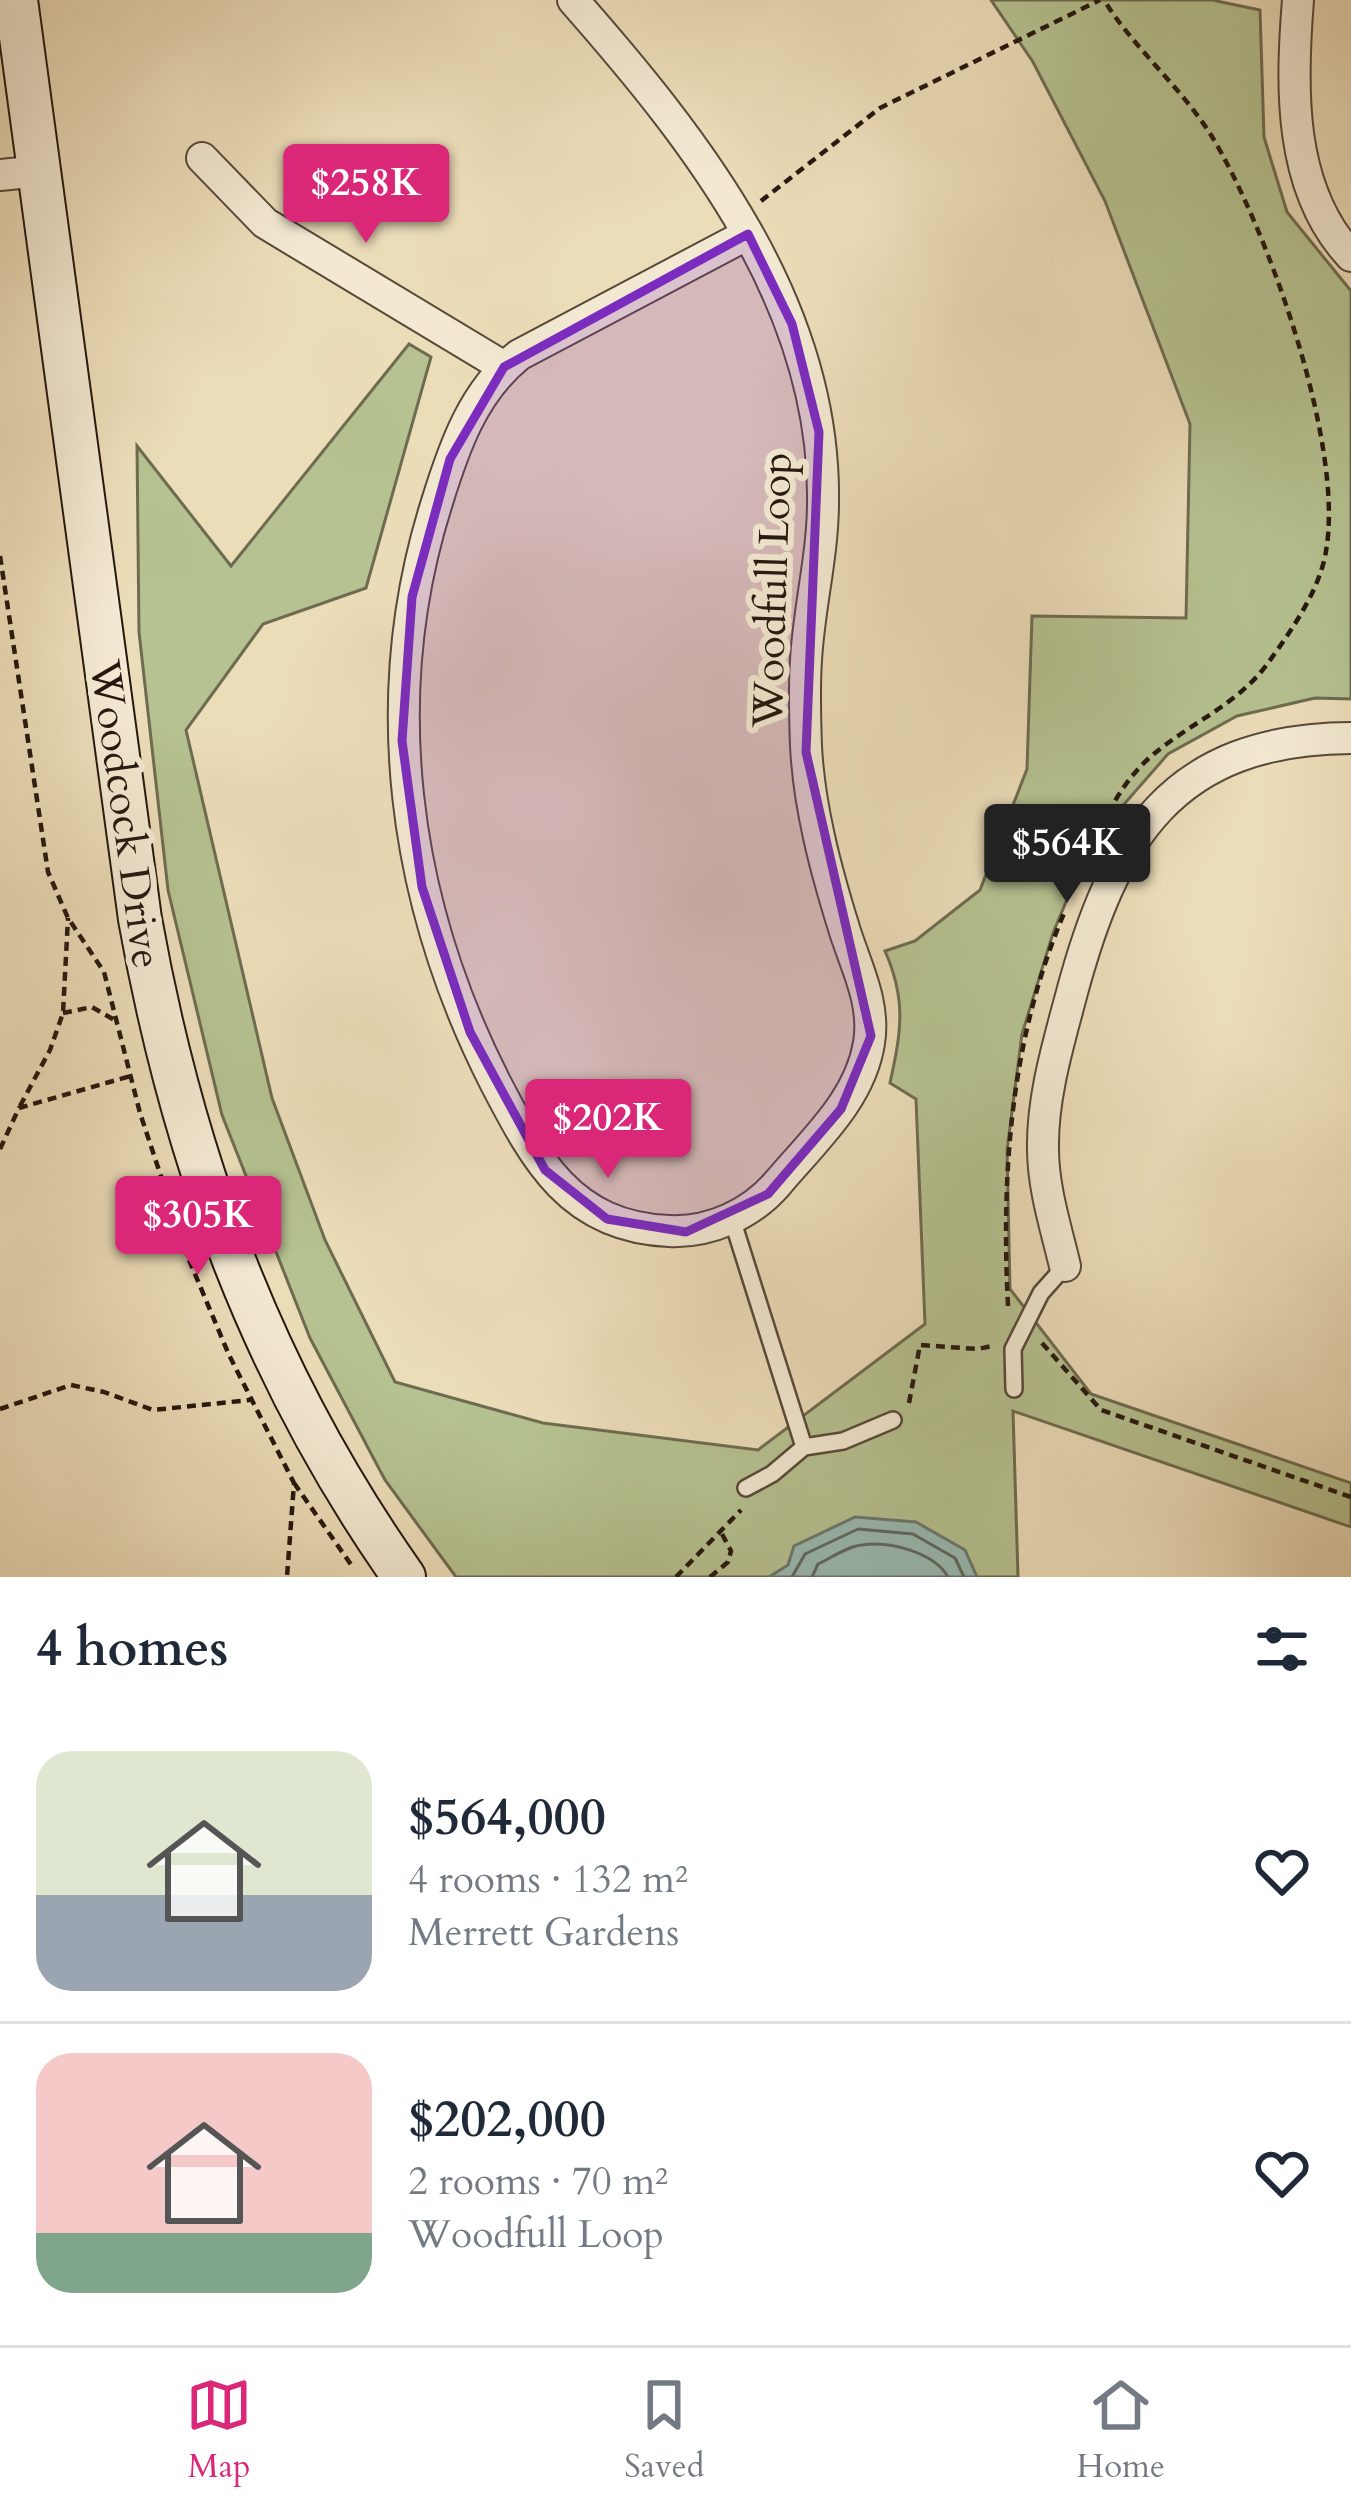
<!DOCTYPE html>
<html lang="en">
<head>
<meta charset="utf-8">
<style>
	:root { --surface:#fff; --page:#f6f6f7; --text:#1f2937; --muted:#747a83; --line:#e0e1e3; --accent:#db2777 }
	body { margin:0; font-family:Cardo,serif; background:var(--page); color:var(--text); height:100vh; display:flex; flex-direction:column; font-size:45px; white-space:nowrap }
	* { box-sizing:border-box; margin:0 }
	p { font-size:39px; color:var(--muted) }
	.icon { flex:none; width:66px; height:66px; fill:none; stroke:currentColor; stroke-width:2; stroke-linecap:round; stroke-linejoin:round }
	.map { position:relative; height:1577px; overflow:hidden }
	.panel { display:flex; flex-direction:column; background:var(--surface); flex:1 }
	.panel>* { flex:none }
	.price { position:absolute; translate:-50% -102px; padding:0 27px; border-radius:12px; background:var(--accent); color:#fff; font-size:39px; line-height:78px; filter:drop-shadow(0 3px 6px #0008) }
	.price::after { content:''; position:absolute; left:50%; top:72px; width:36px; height:27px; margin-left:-18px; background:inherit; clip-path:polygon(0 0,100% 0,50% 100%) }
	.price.on { background:#222; color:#fff }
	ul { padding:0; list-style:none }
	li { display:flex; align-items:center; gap:36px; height:300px; padding:0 36px }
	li+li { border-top:3px solid var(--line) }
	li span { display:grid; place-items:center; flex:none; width:336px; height:240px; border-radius:36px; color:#555 }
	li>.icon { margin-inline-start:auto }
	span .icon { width:144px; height:144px; fill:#fffc; stroke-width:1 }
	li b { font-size:51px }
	h2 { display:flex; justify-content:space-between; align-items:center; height:144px; padding:0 36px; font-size:51px }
	.dock { display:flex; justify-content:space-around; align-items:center; height:168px; border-top:3px solid var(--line); background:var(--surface); font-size:33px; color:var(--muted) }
	.dock a { display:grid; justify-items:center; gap:6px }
	.dock .on { color:var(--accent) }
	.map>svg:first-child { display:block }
	.green { fill:#b6c291; stroke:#6e6c50; stroke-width:3 }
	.water { fill:#99bbb3; stroke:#6b7971; stroke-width:3 }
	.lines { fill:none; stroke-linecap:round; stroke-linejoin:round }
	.shore { stroke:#5f6961; stroke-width:3 }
	.lane-casing { stroke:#57483a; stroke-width:20 }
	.street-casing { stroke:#57483a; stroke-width:34 }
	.secondary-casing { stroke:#25170f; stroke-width:46 }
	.path { stroke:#25170f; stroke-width:4.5; stroke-dasharray:9 6; stroke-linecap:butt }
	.lane { stroke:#f3e9d2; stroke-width:15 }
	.street { stroke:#f3e9d2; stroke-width:30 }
	.secondary { stroke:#f3e9d2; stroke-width:42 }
	.marked { fill:#7b2cbf; fill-opacity:0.2; stroke:#7b2cbf; stroke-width:9; stroke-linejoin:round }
	.labels { text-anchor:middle; stroke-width:12; stroke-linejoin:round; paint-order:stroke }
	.street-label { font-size:42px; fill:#25170f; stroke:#f3e9d2 }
</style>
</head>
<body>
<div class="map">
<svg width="1351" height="1577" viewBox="0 0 1351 1577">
	<rect width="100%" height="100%" fill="#ecddb9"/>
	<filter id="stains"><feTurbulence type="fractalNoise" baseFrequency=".00167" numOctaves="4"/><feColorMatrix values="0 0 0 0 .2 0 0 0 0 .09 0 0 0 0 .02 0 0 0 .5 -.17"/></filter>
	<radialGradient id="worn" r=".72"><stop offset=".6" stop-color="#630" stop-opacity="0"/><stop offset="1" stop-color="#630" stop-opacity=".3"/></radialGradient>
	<!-- green -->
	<path class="green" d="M991,0h221l48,10 4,127 23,75 64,79v408l-36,-1 -78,18 -69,38 -77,88 -38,91 -31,101 -15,116 3,139 81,105 260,89v44l-338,-116 5,166h-562l-71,-97 -75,-142 -88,-223 -54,-225 -29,-258 -2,-186 94,120 178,-222 22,13 -65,231 -103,36 -77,106 86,368 53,142 70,142 148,41 215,27 167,-126 -9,-225 -26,-16c11,-51 17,-82 -5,-132l30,-10 65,-51 47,-121 5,-153 154,2 4,-194 -85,-223 -72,-139z"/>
	<!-- water -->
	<path class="water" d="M855,1517l61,5 49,28 12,27h-208l19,-12 6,-19z"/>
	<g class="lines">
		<!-- shore -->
		<path class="shore" d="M792,1577l13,-23 53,-25 55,5 42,24 9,19
			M812,1577l6,-13c13,-6 30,-18 44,-19 27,-4 72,7 86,32"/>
		<defs>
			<path id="lane" d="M732,1219l72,228
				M1014,1389l-1,-40 28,-56 24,-27
				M746,1488l26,-14 32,-27 39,-6 50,-21"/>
			<path id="street" d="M573,0c124,141 253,304 250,502 0,53 -14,105 -17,158 -2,28 -1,58 0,86 3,60 19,121 37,179 11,38 33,76 26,118 -9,57 -56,98 -92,141 -26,30 -67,49 -108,47 -98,-4 -133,-70 -174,-149 -92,-181 -120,-385 -58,-580 17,-55 36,-110 82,-147l229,-121
				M1298,0c-7,86 -10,189 53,256
				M202,158l63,65 239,144
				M0,175l39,-4
				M1065,1266c-9,-38 -22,-78 -22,-117 -1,-51 15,-104 28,-153 42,-158 101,-257 280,-258"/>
			<path id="secondary" d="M16,0l124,919c43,240 122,457 264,658"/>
		</defs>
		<!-- lane casing -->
		<use href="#lane" class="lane-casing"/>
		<!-- street casing -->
		<use href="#street" class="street-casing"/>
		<!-- secondary casing -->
		<use href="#secondary" class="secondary-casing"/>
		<!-- path -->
		<path class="path" d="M761,201l119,-93 220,-108
			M0,556l48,316 20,46 36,54 36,141 47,142 42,100 65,128 -7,94
			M1083,868c17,-40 33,-79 65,-109 39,-35 89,-53 120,-96 23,-32 52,-73 58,-112 19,-106 -59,-324 -115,-416 -31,-49 -79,-89 -107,-135
			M63,1013l29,-6 26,15
			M20,1106l30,-56 13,-37 5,-95
			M0,1149l19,-41 115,-33
			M1008,1306c-7,-136 3,-269 57,-395
			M1042,1343l59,67 250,87
			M909,1403l11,-58 58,4 14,-3
			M0,1409l71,-24 33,7 49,18 97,-10
			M294,1483l58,83
			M676,1577l65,-67
			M710,1577l18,-15 3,-11 -9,-17"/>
		<!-- lane -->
		<use href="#lane" class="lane"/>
		<!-- street -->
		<use href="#street" class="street"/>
		<!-- secondary -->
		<use href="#secondary" class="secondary"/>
	</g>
	<!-- marked area -->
	<path class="marked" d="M748,234l44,90 27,108 -13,320 65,284 -30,73 -73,85 -82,38 -79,-13 -62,-49 -75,-138 -48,-145 -20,-146 10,-144 38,-138 54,-92z"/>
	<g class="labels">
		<!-- street labels -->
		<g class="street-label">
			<text transform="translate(771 590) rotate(-88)" y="15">Woodfull Loop</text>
			<text transform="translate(127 814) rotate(82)" y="15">Woodcock Drive</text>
		</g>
	</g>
	<rect width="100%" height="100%" filter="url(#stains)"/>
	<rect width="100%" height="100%" fill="url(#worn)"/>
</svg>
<b class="price" style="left:366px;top:246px">$258K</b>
<b class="price on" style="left:1067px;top:906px">$564K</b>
<b class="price" style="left:608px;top:1181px">$202K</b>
<b class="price" style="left:198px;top:1278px">$305K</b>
</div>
<section class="panel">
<h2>4 homes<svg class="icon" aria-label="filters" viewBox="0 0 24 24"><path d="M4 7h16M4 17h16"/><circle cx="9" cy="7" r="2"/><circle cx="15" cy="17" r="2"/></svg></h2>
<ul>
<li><span style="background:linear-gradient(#dfe7d0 60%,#9aa5b1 0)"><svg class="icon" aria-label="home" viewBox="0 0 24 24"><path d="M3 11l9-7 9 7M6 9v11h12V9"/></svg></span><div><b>$564,000</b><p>4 rooms · 132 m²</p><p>Merrett Gardens</p></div><svg class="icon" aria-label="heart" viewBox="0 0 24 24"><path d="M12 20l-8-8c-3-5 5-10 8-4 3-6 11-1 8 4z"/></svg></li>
<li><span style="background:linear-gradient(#f6c9c9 75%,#7fa58c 0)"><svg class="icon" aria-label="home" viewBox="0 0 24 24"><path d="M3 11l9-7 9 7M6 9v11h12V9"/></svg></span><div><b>$202,000</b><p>2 rooms · 70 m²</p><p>Woodfull Loop</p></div><svg class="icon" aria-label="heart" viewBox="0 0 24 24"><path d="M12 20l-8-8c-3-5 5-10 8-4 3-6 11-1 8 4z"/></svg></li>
</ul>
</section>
<nav class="dock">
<a class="on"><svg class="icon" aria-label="map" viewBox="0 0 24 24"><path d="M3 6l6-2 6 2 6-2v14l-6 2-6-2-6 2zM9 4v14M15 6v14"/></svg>Map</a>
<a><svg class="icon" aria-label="saved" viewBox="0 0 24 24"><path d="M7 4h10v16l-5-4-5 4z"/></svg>Saved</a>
<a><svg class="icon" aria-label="home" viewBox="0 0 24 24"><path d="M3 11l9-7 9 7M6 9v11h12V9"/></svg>Home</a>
</nav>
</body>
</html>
